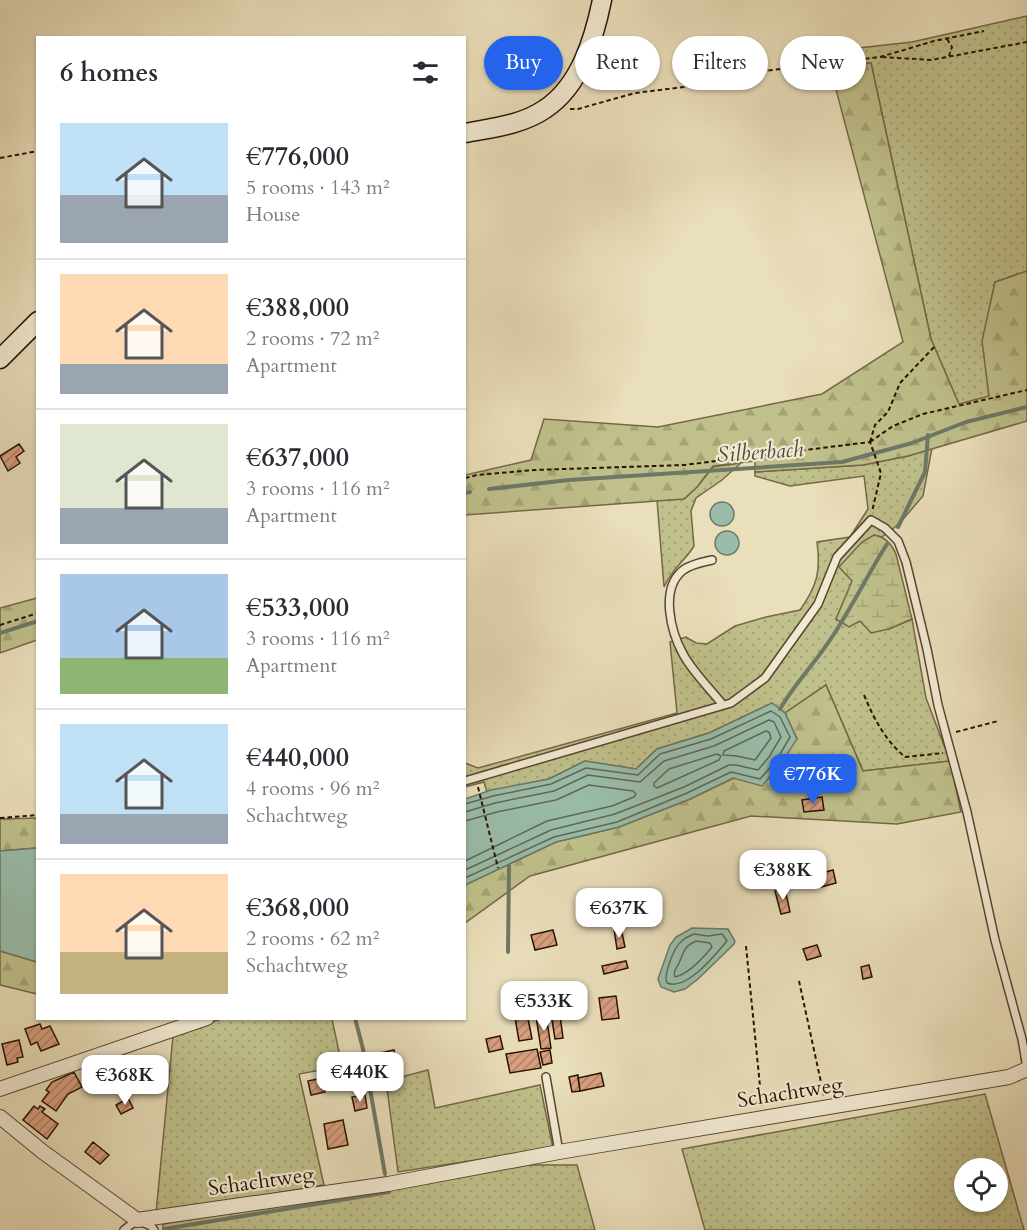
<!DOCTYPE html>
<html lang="en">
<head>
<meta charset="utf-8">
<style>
	:root { --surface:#fff; --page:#f2f2f3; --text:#2b2b33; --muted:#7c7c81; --line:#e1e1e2; --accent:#2563eb }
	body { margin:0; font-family:Cardo,serif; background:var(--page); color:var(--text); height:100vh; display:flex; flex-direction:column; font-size:22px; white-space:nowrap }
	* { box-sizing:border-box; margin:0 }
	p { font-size:20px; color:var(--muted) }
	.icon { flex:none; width:33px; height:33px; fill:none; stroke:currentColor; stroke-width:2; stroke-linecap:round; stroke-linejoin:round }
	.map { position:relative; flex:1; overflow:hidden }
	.details { position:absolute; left:36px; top:36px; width:430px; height:984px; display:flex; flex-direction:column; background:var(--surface); border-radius:0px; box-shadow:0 2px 4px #0004 }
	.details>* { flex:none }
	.guide { position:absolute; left:484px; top:36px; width:452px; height:54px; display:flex; gap:12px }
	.controls { position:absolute; left:954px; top:1158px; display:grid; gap:12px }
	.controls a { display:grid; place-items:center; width:54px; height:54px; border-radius:50%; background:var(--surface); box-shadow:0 2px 4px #0004; font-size:30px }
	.price { position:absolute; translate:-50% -51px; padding:0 14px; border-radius:12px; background:#fff; color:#222; font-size:20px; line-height:39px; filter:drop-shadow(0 2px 3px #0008) }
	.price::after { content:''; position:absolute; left:50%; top:36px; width:18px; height:14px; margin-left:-9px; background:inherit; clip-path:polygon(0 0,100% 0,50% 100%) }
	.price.current { background:var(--accent); color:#fff }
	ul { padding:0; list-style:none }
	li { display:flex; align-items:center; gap:18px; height:150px; padding:0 24px }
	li+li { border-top:2px solid var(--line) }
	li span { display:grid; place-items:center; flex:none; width:168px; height:120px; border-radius:0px; color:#555 }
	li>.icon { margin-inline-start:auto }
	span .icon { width:72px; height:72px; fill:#fffc; stroke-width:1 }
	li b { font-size:26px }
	h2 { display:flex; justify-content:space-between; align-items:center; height:72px; padding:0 24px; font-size:26px }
	.pill { padding:0 21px; border-radius:27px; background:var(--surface); box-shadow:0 2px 4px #0004; font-size:21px; line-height:54px }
	.pill.current { background:var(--accent); color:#fff }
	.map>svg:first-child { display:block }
	.green { fill:url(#green-dots); stroke:#746846; stroke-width:1.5; fill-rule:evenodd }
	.forest { fill:url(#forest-firs); stroke:#746846; stroke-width:1.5 }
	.wetland { fill:url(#wetland-marsh); stroke:#746846; stroke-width:1.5 }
	.water { fill:#99bdaa; stroke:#6d7866; stroke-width:1.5 }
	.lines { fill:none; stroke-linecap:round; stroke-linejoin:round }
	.shore { stroke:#626755; stroke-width:1.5 }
	.stream { stroke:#6d7866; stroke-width:4 }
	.building { fill:url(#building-hatch); stroke:#2a1100; stroke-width:1.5 }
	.lane-casing { stroke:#5a442f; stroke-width:10 }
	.street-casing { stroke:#5a442f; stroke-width:16 }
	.secondary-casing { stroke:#2a1100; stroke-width:21 }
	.path { stroke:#2a1100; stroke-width:2; stroke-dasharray:4.5 3; stroke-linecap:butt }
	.lane { stroke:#f1ead3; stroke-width:7 }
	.street { stroke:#f1ead3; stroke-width:14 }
	.secondary { stroke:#f1ead3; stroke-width:18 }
	.labels { text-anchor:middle; stroke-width:4.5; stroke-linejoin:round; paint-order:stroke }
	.street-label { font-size:21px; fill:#2a1100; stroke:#f1ead3 }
	.water-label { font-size:22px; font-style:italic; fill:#514d3c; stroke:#f1ead3 }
</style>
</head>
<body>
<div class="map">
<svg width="1027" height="1230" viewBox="0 0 1027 1230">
	<defs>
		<pattern id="green-dots" width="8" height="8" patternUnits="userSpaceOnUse" patternTransform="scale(1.5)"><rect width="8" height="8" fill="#bfc08b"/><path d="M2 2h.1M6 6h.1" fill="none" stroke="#a4a476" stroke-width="1.8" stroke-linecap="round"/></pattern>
		<pattern id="forest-firs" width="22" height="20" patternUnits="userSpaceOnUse" patternTransform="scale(1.5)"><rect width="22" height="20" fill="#bfc08b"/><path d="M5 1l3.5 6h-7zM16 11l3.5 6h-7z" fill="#a4a476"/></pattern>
		<pattern id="wetland-marsh" width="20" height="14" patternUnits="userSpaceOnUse" patternTransform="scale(1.5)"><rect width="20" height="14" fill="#bfc08b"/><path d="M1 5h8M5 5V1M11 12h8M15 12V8" fill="none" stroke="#a4a476"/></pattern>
		<pattern id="building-hatch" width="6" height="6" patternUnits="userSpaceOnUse" patternTransform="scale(1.5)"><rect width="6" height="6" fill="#d9a07f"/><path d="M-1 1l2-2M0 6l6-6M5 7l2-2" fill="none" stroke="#b08166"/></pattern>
	</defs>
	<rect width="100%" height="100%" fill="#eadfbb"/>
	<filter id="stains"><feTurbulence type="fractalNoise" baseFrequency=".00333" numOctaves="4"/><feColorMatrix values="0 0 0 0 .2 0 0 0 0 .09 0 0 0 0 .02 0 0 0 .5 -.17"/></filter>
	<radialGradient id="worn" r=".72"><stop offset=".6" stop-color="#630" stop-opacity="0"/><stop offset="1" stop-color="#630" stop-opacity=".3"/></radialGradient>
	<!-- green -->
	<path class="green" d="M1027,16v255l-32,11 -12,59 6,56 -30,8 -28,-66 -60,-276 -59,4 11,-15 89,-10z
		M932,448l-9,48 -24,28 -17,13 -8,-2 -34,32 13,14 -17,38 24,1 29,9 23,-10 14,79 24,63 -87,10 -37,-86 -41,28 -13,-10 -63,30 -52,16 -21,20 -51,-8 -36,18 -62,13 -3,-10 -19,5v-24l13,5 199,-55 -7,-71 16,-5 10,6 11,1 28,-18 31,-9 34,-7c17,-24 21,-38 17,-68l33,-5 18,-28 -4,-33 -74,10 -35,-10v-4l108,-7 45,-9z
		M741,463l-19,17 -26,18 -5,13 3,35c-9,15 -21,21 -30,41l-7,-87 27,-1 13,-12 16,-20z
		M221,1019h111l10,47 -43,8 25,111 -168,28 17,-177z
		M428,1070l7,38 105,-23 13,63 -155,24 -12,-91z
		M985,1094l39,136h-319l-23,-81zM964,1168h34v34h-34z
		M527,1165h50l18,65h-432v-6z"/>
	<!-- forest -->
	<path class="forest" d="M871,63l60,276 28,65 30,-8 -7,-55 13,-59 32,-11v150l-119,35 -45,9 -108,7v-11l-42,5 -16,21 -13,12 -219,16v-40l66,-15 13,-41 114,8 164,-33 81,-52 -73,-275z
		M37,598v42l-37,13v-45z
		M826,685l37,86 87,-10 11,51 -64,12 -146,-8 -221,60 -65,47v-38l91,-43 63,-15 71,-28 44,-21 63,-39 -12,-26z
		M37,818v30l-37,3v-32z
		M0,951l37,11v32l-37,-9z"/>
	<!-- wetland -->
	<path class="wetland" d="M874,535c11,2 17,8 22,19l16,65 -23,10 -18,4 -11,-12 -11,6 -13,-8 16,-38 -13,-14 23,-25z"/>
	<!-- water -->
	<path class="water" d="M710 514a12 12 0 1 1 24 0a12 12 0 1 1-24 0Z
		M715 543a12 12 0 1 1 24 0a12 12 0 1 1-24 0Z
		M772,703l13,10 12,26 -17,26 -18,21 -29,-8 -43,21 -71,28 -63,15 -91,43v-86l26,-9 58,-11 36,-18 51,8 21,-20 52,-16z
		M37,848h1l-1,114 -37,-11v-100z
		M692,928l36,1 7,12 -1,3 -36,35 -13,10 -11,3 -13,-5 -3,-8 12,-34 6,-8z"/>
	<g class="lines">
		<!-- shore -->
		<path class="shore" d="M766,731l3,1 2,6 -16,22 -18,-4 -14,-1 1,-4z
			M717,754l4,2 -2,4 -62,28 -3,-2v-3l15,-14z
			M465,804l28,-8 58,-12 35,-16 52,7 22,-21 51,-15 60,-28 9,6 10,20 -14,24 -16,18 -29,-7 -44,21 -70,29 -63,15 -89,41
			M465,812l30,-9 59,-12 34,-16 52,7 24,-21 50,-15 55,-26 5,2 7,15 -12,20 -11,13 -22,-5h-7l-45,22 -69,27 -64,16 -86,40
			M465,821l32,-9 59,-12 33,-15 44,6 3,3 -2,3 -22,9 -65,15 -82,40
			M694,934l14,2 14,-2 5,7c-12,14 -40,50 -60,42 -4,-7 7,-36 14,-41 3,-4 9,-6 13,-8z
			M696,941l14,2 2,4c-9,11 -23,27 -37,30 -2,-6 1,-8 4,-14 6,-12 3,-15 17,-22z"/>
		<!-- stream -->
		<path class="stream" d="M489,489l80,-9 273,-18 70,-19 54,-21 61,-15
			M465,493l5,-1
			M898,527l27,-55 3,-37
			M0,633l38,-12
			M780,709c15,-26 36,-47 52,-72 20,-30 36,-63 55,-93
			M508,952l1,-86
			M355,1018l8,31 22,125
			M164,1229l225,-37"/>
	</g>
	<!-- building -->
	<path class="building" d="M19,444l5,7 -8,6 4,6 -12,8 -8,-15z
		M822,797l2,13 -20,2 -2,-12z
		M833,870l3,13 -15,4 -3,-13z
		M785,889l5,23 -9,2 -6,-23z
		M621,928l4,19 -8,2 -3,-20z
		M553,930l4,15 -22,5 -4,-15z
		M817,945l4,11 -14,4 -4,-11z
		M626,961l2,7 -24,6 -2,-8z
		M869,965l3,12 -9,2 -2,-12z
		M616,996l3,22 -17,2 -3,-22z
		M524,998l8,41 -13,2 -7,-41z
		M558,1000l5,38 -8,1 -6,-38z
		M546,1014l5,34 -10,1 -5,-33z
		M40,1024l2,5 8,-3 9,18 -18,7 -4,-9 -6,3 -6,-16z
		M500,1036l3,13 -14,3 -3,-13z
		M19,1040l4,17 -6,1 1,4 -11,3 -5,-21z
		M537,1049l4,19 -31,5 -4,-19z
		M394,1050l3,17 -7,1 -1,-3 -12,2 -2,-13z
		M550,1050l2,13 -9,2 -3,-13z
		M74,1072l8,15 -14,7 -12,17 -14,-10 7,-9 -3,-2 6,-8z
		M601,1073l3,13 -24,5 -2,-13z
		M578,1075l2,16 -8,1 -3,-15z
		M322,1078l3,14 -14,3 -3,-14z
		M365,1095l2,13 -12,3 -3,-14z
		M128,1098l5,10 -12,6 -5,-9z
		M34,1106l4,3 2,-3 5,3 -3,3 16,12 -11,15 -24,-19z
		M343,1120l5,25 -20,4 -4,-25z
		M93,1142l16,13 -9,9 -15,-12z"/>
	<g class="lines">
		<defs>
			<path id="lane" d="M712,560c-10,2 -23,5 -30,11 -22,19 -11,61 1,83 9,17 28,36 40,51
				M465,781l266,-78 34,-25 53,-74 19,-47 34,-37 14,8 13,13 8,21 21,87 11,56 29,107 28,128 27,99 5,29
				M546,1077l13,75
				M124,1230l13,-10 14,6 3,4"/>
			<path id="street" d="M0,1089l207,-71
				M0,1117l43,35 94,68 251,-36 171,-32 450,-75 18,-8"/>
			<path id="secondary" d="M465,133c26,-5 57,-8 80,-24 35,-23 49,-70 57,-109
				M0,359l38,-38"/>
		</defs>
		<!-- lane casing -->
		<use href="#lane" class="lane-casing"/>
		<!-- street casing -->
		<use href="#street" class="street-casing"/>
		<!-- secondary casing -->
		<use href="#secondary" class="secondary-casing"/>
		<!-- path -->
		<path class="path" d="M947,39l5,8 -3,9
			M882,57l49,3 96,-18
			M570,109h8l57,-16 49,-6 72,-15 124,-15 54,-16 50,-10
			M0,158l38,-7
			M870,442l23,-16 30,-12 104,-24
			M870,442l5,-17 13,-13 12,-29 36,-38
			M465,478l12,-3 57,-5 150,-5 186,-23 11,31 -9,39
			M0,625l38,-12
			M864,695c10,24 21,45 41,62l38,-4
			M956,732l42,-11
			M478,787l20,81
			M0,818l38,-3
			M746,946l16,160
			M799,981l25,115"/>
		<!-- lane -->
		<use href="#lane" class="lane"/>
		<!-- street -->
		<use href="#street" class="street"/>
		<!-- secondary -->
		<use href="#secondary" class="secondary"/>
	</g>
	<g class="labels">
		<!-- street labels -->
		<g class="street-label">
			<text transform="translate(790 1092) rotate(-9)" y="7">Schachtweg</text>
			<text transform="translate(261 1181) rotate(-8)" y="7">Schachtweg</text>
		</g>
		<!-- water labels -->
		<g class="water-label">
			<text transform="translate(760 451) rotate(-4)" y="8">Silberbach</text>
		</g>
	</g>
	<rect width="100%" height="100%" filter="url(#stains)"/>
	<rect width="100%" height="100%" fill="url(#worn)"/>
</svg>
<div class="controls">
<a><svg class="icon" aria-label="locate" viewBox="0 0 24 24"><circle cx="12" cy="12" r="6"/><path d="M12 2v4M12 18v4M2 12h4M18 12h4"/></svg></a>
</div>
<b class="price current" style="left:813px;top:805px">€776K</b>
<b class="price" style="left:783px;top:901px">€388K</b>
<b class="price" style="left:619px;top:939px">€637K</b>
<b class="price" style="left:544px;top:1032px">€533K</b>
<b class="price" style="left:360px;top:1103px">€440K</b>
<b class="price" style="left:125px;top:1106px">€368K</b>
<div class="guide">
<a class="pill current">Buy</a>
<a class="pill">Rent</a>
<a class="pill">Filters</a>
<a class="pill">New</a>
</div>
<section class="details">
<h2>6 homes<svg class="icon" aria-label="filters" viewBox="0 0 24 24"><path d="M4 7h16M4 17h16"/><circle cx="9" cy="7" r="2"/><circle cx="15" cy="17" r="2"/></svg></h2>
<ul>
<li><span style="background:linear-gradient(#bfe0f5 60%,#9aa5b1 0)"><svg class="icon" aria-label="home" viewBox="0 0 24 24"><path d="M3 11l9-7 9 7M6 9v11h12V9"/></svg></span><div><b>€776,000</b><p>5 rooms · 143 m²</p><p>House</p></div></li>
<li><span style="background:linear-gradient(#ffd9b3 75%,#9aa5b1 0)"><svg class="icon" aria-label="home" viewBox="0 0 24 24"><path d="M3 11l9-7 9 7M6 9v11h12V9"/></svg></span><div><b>€388,000</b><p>2 rooms · 72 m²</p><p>Apartment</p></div></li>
<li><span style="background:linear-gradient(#dfe7d0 70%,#9aa5b1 0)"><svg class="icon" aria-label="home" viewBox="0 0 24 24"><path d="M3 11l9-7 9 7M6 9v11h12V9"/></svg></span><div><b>€637,000</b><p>3 rooms · 116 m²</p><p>Apartment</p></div></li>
<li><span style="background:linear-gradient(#a9c7e8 70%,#8fb573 0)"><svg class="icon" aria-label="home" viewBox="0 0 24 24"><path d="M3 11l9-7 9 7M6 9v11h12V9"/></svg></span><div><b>€533,000</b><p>3 rooms · 116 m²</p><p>Apartment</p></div></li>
<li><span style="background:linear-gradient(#bfe0f5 75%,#9aa5b1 0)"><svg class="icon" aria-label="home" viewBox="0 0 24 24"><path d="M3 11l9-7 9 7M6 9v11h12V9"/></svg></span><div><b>€440,000</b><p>4 rooms · 96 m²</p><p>Schachtweg</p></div></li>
<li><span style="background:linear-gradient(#ffd9b3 65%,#c2b280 0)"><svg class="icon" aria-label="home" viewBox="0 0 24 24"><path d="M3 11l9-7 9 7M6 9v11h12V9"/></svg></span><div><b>€368,000</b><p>2 rooms · 62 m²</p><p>Schachtweg</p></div></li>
</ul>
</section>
</div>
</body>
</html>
